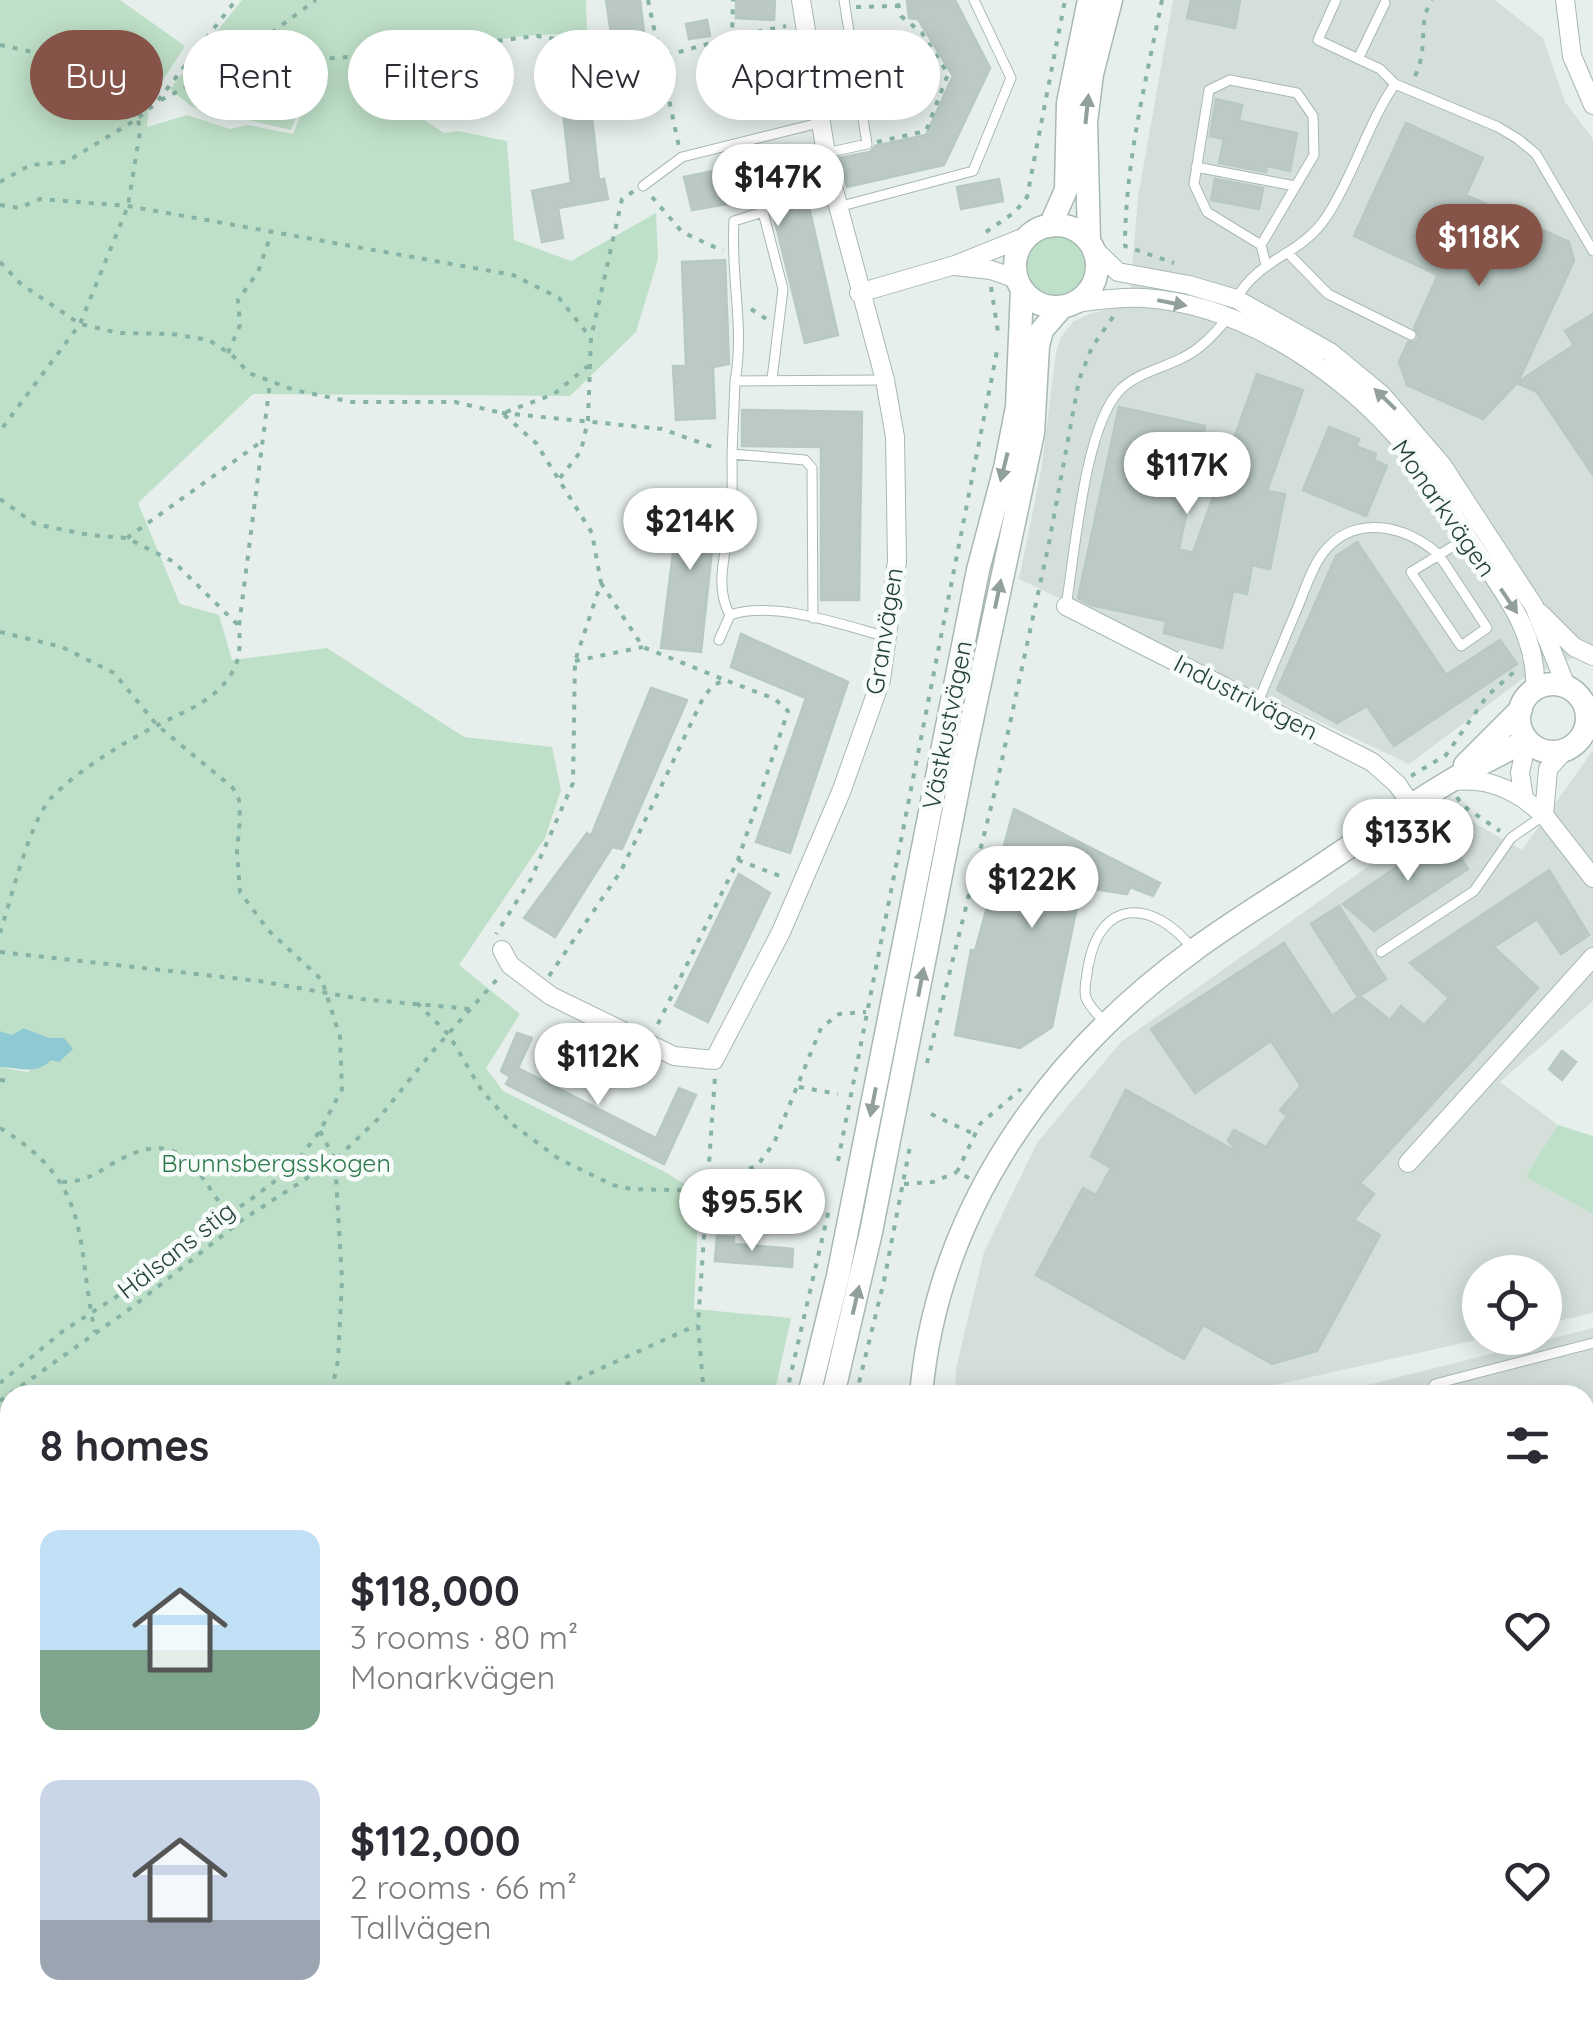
<!DOCTYPE html>
<html lang="en">
<head>
<meta charset="utf-8">
<style>
	:root { --surface:#fff; --page:#f2f2f3; --text:#2b2b33; --muted:#7c7c81; --accent:#855347 }
	body { margin:0; font-family:Quicksand,sans-serif; background:var(--page); color:var(--text); height:100vh; display:flex; flex-direction:column; font-size:38px; white-space:nowrap }
	* { box-sizing:border-box; margin:0 }
	p { font-size:32px; color:var(--muted) }
	.icon { flex:none; width:55px; height:55px; fill:none; stroke:currentColor; stroke-width:2; stroke-linecap:round; stroke-linejoin:round }
	.map { position:relative; flex:1; overflow:hidden }
	.drawer { position:absolute; left:0px; top:1385px; width:1595px; height:642px; display:flex; flex-direction:column; background:var(--surface); border-radius:30px 30px 0 0; box-shadow:0 5px 25px #0003 }
	.drawer>* { flex:none }
	.guide { position:absolute; left:30px; top:30px; width:1000px; height:90px; display:flex; gap:20px }
	.tools { position:absolute; left:1462px; top:1255px; display:grid; gap:20px }
	.tools a { display:grid; place-items:center; width:100px; height:100px; border-radius:50%; background:var(--surface); box-shadow:0 5px 25px #0003; font-size:50px }
	.price { position:absolute; translate:-50% -85px; padding:0 22px; border-radius:35px; background:#fff; color:#222; font-size:32px; line-height:65px; filter:drop-shadow(0 2px 5px #0008) }
	.price::after { content:''; position:absolute; left:50%; top:60px; width:30px; height:22px; margin-left:-15px; background:inherit; clip-path:polygon(0 0,100% 0,50% 100%) }
	.price.active { background:var(--accent); color:#fff }
	ul { padding:0; list-style:none }
	li { display:flex; align-items:center; gap:30px; height:250px; padding:0 40px }
	li span { display:grid; place-items:center; flex:none; width:280px; height:200px; border-radius:20px; color:#555 }
	li>.icon { margin-inline-start:auto }
	span .icon { width:120px; height:120px; fill:#fffc; stroke-width:1 }
	li b { font-size:42px }
	h2 { display:flex; justify-content:space-between; align-items:center; height:120px; padding:0 40px; font-size:42px }
	.chip { padding:0 35px; border-radius:45px; background:var(--surface); box-shadow:0 5px 25px #0003; font-size:35px; line-height:90px }
	.chip.active { background:var(--accent); color:#fff }
	.map>svg:first-child { display:block }
	.built { fill:#d4dfda }
	.green { fill:#bfe0c8 }
	.water { fill:#8ec9d4 }
	.building { fill:#bbcac4; stroke:#b8c9c2; stroke-width:2.5 }
	.lines { fill:none; stroke-linecap:round; stroke-linejoin:round }
	.service-casing { stroke:#a8b8b2; stroke-width:11 }
	.minor-casing { stroke:#a8b8b2; stroke-width:20 }
	.tertiary-casing { stroke:#a8b8b2; stroke-width:25 }
	.path { stroke:#86b3a5; stroke-width:4; stroke-dasharray:5 8; stroke-linecap:butt }
	.service { stroke:#fff; stroke-width:9 }
	.minor { stroke:#fff; stroke-width:18 }
	.tertiary { stroke:#fff; stroke-width:22 }
	.oneway { fill:#92a09c }
	.labels { text-anchor:middle; stroke-width:9; stroke-linejoin:round; paint-order:stroke }
	.street-label { font-size:25px; fill:#24423a; stroke:#f7fbf9 }
	.park-label { font-size:25px; fill:#2d7a4b; stroke:#f7fbf9 }
</style>
</head>
<body>
<div class="map">
<svg width="1593" height="2027" viewBox="0 0 1593 2027">
	<rect width="100%" height="100%" fill="#e6efeb"/>
	<!-- built -->
	<path class="built" d="M1173,0h322l48,38 22,64 28,37v510l-72,31 -112,84 -390,-185 22,-108 15,-119 5,-15 12,-15 16,-8 40,-10 9,-107z
		M1593,750v251l-93,81 58,43 -33,52 68,37v99l-48,11v-52h-65v66h5l-254,57h-276l1,-27 28,-116 53,-109 84,-101 300,-213 35,-16 66,37z
		M1593,1328v686l-8,13h-818v-9h818v-623h-257z
		M10,1715v303h650l-2,9h-658v-309z"/>
	<!-- green -->
	<path class="green" d="M0,0h120l65,46 -36,56 -2,25 40,-12 43,14 18,-4 45,9 18,-43 -7,6 -13,33 -99,-23 -22,-18 72,-89h344l1,35c-74,-4 -138,10 -205,40l1,18 61,40 14,-2 49,10 7,99 57,21 85,-48 2,46 -22,73 -66,64 -317,-2 -115,109 42,101 39,11 13,45 95,-12 137,89 88,10 9,43 -16,48 -86,127 61,49 -34,54 17,23 162,81 34,21 -5,116 97,9 -17,77h-764v320l-10,3v-651l28,5 36,-34h-15l-24,-10 -13,7 -12,-4z
		M1025 267a32 32 0 1 1 64 0a32 32 0 1 1-64 0Z
		M1558,1125l35,11v78l-68,-37z"/>
	<!-- water -->
	<path class="water" d="M24,1028l25,10h15l9,11 -14,13 -8,-2c-15,16 -32,7 -51,7v-36l12,4z"/>
	<!-- building -->
	<path class="building" d="M606,0h34l6,49 -32,4z
		M736,0h39l-1,20 -38,-2z
		M907,0h48l35,68 -46,97 -97,22 -8,-29 31,-6 5,-6 51,-11 27,-59 -35,-57 -9,-1z
		M1191,0h49l-5,28 -48,-10z
		M707,20l3,16 -21,3 -3,-15z
		M586,64l13,116 5,-1 4,20 -50,9 5,30 -21,4 -10,-51 39,-8 -13,-116z
		M1216,99l26,6 -3,16 58,12 -7,38 -23,-5 -1,6 -47,-9 5,-24 -14,-3z
		M1406,123l77,35 -17,37 103,47 5,19 -56,121 56,-37 -9,-14 28,-17v161l-56,-83 -20,-9 -34,36 -76,-34 -8,-23 9,-20h7l4,-4 -5,-10 24,-53 -84,-39z
		M797,154l41,181 -33,8 -36,-146 -77,13 -8,-33z
		M999,179l4,22 -42,8 -4,-22z
		M1215,179l48,9 -4,21 -48,-9z
		M725,260l4,104 -16,3 2,51 -39,2 -3,-54h13l-4,-104z
		M1257,374l46,16 -36,101 18,3 -15,75 -18,-4 -5,29 -14,-3 -11,57 -58,-15 2,-12 -75,-16 -13,-7 41,-191 86,19 -26,123 14,4z
		M742,410l120,2 -3,188h-38v-153l-79,-1z
		M1329,427l30,12 -3,7 20,8 -2,6 13,6 -21,50 -63,-26z
		M681,491l37,4 -17,157 -40,-4z
		M1357,542l89,133 54,-35 17,24 -123,82 -27,-40 -30,17 -60,-33 59,-134z
		M741,634l107,48 -58,171 -34,-11 50,-144 -75,-31z
		M651,688l36,12 -65,149 -10,-2 -57,90 -31,-19 63,-85 4,3z
		M1014,809l146,74 -7,13 -23,-9 -3,7 -46,-7 -29,140 -32,21 -65,-13 16,-85 4,1z
		M1444,834l24,35 -94,62 -31,-27z
		M1549,870l40,65 -28,19 -24,-35 -43,28 44,41 -178,195 14,11 -20,26 26,15 -63,116 -45,13 -69,-39 -19,34 -148,-84 47,-87 13,7 15,-27 -20,-12 35,-66 111,62 -9,-12 6,-10 32,17 21,-31 -7,-6 21,-24 -30,-45 -76,52 -44,-64 133,-86 48,73 28,-20 30,24 11,-14 23,19 25,-27 -39,-35z
		M739,874l31,19 -62,129 -33,-16z
		M1339,906l47,73 -28,18 -47,-73z
		M517,1033l15,5 -14,30 138,70 23,-50 17,7 -32,69 -158,-80 4,-7 -9,-6z
		M1562,1051l14,11 -14,18 -13,-11z
		M717,1236l17,1v7l59,5 -1,18 -77,-6z"/>
	<g class="lines">
		<defs>
			<path id="service" d="M1336,0l-18,40 62,29 15,15 103,43 20,12 18,15 57,97
				M1358,59l27,-56
				M826,153l41,-9 -23,-144
				M1196,167l99,19
				M643,186l39,-29 137,-34
				M838,207l135,-36 38,-93 -37,-78
				M1261,245l-54,-33 -13,-28 15,-94 21,-10 67,13 16,23 1,39 -53,90 5,20
				M1288,253l40,41 83,41
				M1236,299c26,-44 64,-42 91,-83 27,-41 40,-91 68,-132
				M735,381c10,-54 -5,-106 -1,-160l29,-9 20,77 -11,90
				M732,454l3,-73 150,-1
				M1439,555l48,73 -26,18 -50,-74z
				M1066,606c9,-52 18,-179 54,-216 17,-17 41,-21 62,-32 19,-9 32,-24 46,-40
				M730,615c-18,-32 -1,-69 1,-104 2,-19 1,-38 1,-57l73,6 7,8 1,150
				M719,640l11,-25c43,-15 113,10 157,22
				M1258,702c13,-31 26,-62 39,-93 8,-19 14,-40 26,-56 31,-40 84,-28 116,2l29,-18
				M1381,952l93,-61 37,-53 33,-23
				M1106,1023c-7,-7 -16,-15 -20,-25 -3,-9 1,-21 2,-31 12,-70 65,-68 104,-19
				M1427,1395l8,-11 158,-41
				M0,1834l10,-4
				M1098,2018l1,9
				M615,2027l2,-9"/>
			<path id="minor" d="M1565,0l7,56 21,49
				M1094,249l24,23 71,13 47,14 94,53 52,43 60,70 92,141 32,80
				M955,266l36,4 26,9
				M859,293l96,-28 75,-30
				M1076,303c22,-3 45,-6 68,-5 108,7 217,86 279,171 18,25 33,52 50,77 30,46 65,86 62,144
				M1066,606l306,156 25,22 15,22
				M1540,613l34,34 19,9
				M1527,740l-7,33 4,26 20,16 49,63
				M1454,781c28,-2 46,3 70,18
				M1544,815l4,-46 17,-19
				M502,950l8,15 41,31 123,60 40,4 67,-128 60,-140 40,-112 16,-119 -2,-124 -10,-57 -56,-208 -28,-172
				M1408,1163l185,-206
				M397,2018v9"/>
			<path id="tertiary" d="M1015 266a41 41 0 1 1 82 0a41 41 0 1 1-82 0Z
				M1050,226l16,-36 2,-87 21,-103
				M1089,241l-3,-119 6,-48 19,-74
				M1519 718a34 34 0 1 1 68 0a34 34 0 1 1-68 0Z
				M1465,765l56,-56
				M809,1395l29,-119 140,-706 27,-102 12,-61 5,-117
				M833,1395l38,-163 93,-474 69,-325 5,-87 4,-16 20,-23
				M921,1395c16,-184 126,-338 273,-445 34,-25 71,-48 107,-71 49,-32 96,-66 146,-96 26,-16 54,-29 80,-43
				M695,2027l1,-9
				M726,2027l1,-9
				M904,2027v-9
				M925,2027v-9"/>
		</defs>
		<!-- service casing -->
		<use href="#service" class="service-casing"/>
		<!-- minor casing -->
		<use href="#minor" class="minor-casing"/>
		<!-- tertiary casing -->
		<use href="#tertiary" class="tertiary-casing"/>
		<!-- path -->
		<path class="path" d="M648,0l31,147
			M1162,0c-16,81 -37,163 -37,246l49,17
			M856,7l41,-1
			M732,37l54,-11
			M0,45l70,15 37,13 29,35 4,23 -12,75 -48,118 -80,107
			M615,57l36,3 81,-23 1,-37
			M226,66l163,-12 148,-18 59,9 19,12 10,26
			M1415,76c14,-28 2,-54 17,-76
			M161,100l65,-34 90,-66
			M877,142l49,-11 22,-57 -26,-41 -21,-17 -4,-16
			M0,182l30,-17 36,-3 71,-43 19,-16 80,-103
			M652,197l30,35 41,19
			M0,205l19,3 21,-9 88,7 385,69 46,23 32,40
			M986,232l29,-20 12,-15 38,-197
			M0,262l21,22 59,40 39,9 53,1 37,6 23,15 17,18 45,17 58,12h103l47,11 34,30 56,90 9,50 -26,78 -2,122 -42,96 -35,55
			M991,287l7,45
			M751,309l17,11
			M228,353l12,-28 -2,-25 20,-28 13,-38
			M506,412l48,-18 34,-28
			M502,413l160,16 56,20
			M560,478l21,-27 7,-31 3,-82 31,-139 12,-8
			M0,499l35,25 54,11 38,3 47,24 65,64
			M127,538l134,-96
			M601,583l42,64 82,33
			M0,632l62,15 52,26 43,52 76,63 6,12 1,20 -3,31 3,41 28,38 54,50 18,57 2,52 -22,42 -28,37 -46,35 -48,28 -76,62 -59,38 -63,52
			M575,661l68,-14
			M1411,776l35,-21 41,-59 28,-25
			M1457,797l5,8 38,26
			M738,860l47,18
			M0,933c11,-33 29,-111 52,-136 25,-26 75,-57 108,-73 27,-14 57,-24 73,-53 8,-15 7,-29 6,-45l31,-243
			M0,952l259,29 102,18 109,10
			M549,976l72,-105 83,-175 10,-11 11,-5 50,19 13,12 -50,149 -83,170
			M417,1003l32,32 33,56 30,33 47,35 54,26 18,4 77,2
			M927,1063l70,-280 52,-240 30,-163 13,-33 23,-33
			M0,1080l12,1
			M799,1087l39,7
			M931,1114l43,20
			M0,1128c94,57 75,111 95,204
			M320,1131l15,29 7,120 -4,80 -7,35
			M838,1161l160,-815
			M711,1174h23l23,-8 17,-23 47,-115 18,-14 27,-2
			M969,1178l-12,-6 23,-48 41,-35
			M62,1182c21,0 32,-7 50,-18 65,-38 80,-2 115,50
			M904,1184l29,-2 24,-10
			M542,1395l155,-70
			M704,1395l-6,-71 17,-248
			M786,1395l44,-190
			M856,1395l28,-114 27,-140
			M0,1401l131,-93 111,-88 93,-60 43,-41 54,-67 68,-76
			M0,1417l10,7
			M0,1531l10,-1
			M0,1674l10,-3
			M668,2027l2,-9
			M759,2027v-9"/>
		<!-- service -->
		<use href="#service" class="service"/>
		<!-- minor -->
		<use href="#minor" class="minor"/>
		<!-- tertiary -->
		<use href="#tertiary" class="tertiary"/>
	</g>
	<!-- one-way arrows -->
	<defs><path id="oneway-solid" d="M-6-.8H1V-3.2L6.5 0L1 3.2V.8H-6Z" transform="scale(2.5)"/></defs>
	<g class="oneway">
		<use href="#oneway-solid" transform="translate(1087 109) rotate(-84)"/>
		<use href="#oneway-solid" transform="translate(1172 303) rotate(11)"/>
		<use href="#oneway-solid" transform="translate(1385 399) rotate(-136)"/>
		<use href="#oneway-solid" transform="translate(1004 467) rotate(104)"/>
		<use href="#oneway-solid" transform="translate(998 594) rotate(-78)"/>
		<use href="#oneway-solid" transform="translate(1509 601) rotate(56)"/>
		<use href="#oneway-solid" transform="translate(921 982) rotate(-79)"/>
		<use href="#oneway-solid" transform="translate(873 1102) rotate(101)"/>
		<use href="#oneway-solid" transform="translate(856 1300) rotate(-77)"/>
	</g>
	<g class="labels">
		<!-- street labels -->
		<g class="street-label">
			<text transform="translate(1444 508) rotate(55)" y="9">Monarkvägen</text>
			<text transform="translate(884 631) rotate(-81)" y="9">Granvägen</text>
			<text transform="translate(1246 697) rotate(27)" y="9">Industrivägen</text>
			<text transform="translate(947 725) rotate(-79)" y="9">Västkustvägen</text>
			<text transform="translate(176 1250) rotate(-38)" y="9">Hälsans stig</text>
		</g>
		<!-- park labels -->
		<g class="park-label">
			<text x="276" y="1172">Brunnsbergsskogen</text>
		</g>
	</g>
</svg>
<div class="tools">
<a><svg class="icon" aria-label="locate" viewBox="0 0 24 24"><circle cx="12" cy="12" r="6"/><path d="M12 2v4M12 18v4M2 12h4M18 12h4"/></svg></a>
</div>
<b class="price" style="left:778px;top:229px">$147K</b>
<b class="price active" style="left:1479px;top:289px">$118K</b>
<b class="price" style="left:1187px;top:517px">$117K</b>
<b class="price" style="left:690px;top:573px">$214K</b>
<b class="price" style="left:1408px;top:884px">$133K</b>
<b class="price" style="left:1032px;top:931px">$122K</b>
<b class="price" style="left:598px;top:1108px">$112K</b>
<b class="price" style="left:752px;top:1254px">$95.5K</b>
<div class="guide">
<a class="chip active">Buy</a>
<a class="chip">Rent</a>
<a class="chip">Filters</a>
<a class="chip">New</a>
<a class="chip">Apartment</a>
</div>
<section class="drawer">
<h2>8 homes<svg class="icon" aria-label="filters" viewBox="0 0 24 24"><path d="M4 7h16M4 17h16"/><circle cx="9" cy="7" r="2"/><circle cx="15" cy="17" r="2"/></svg></h2>
<ul>
<li><span style="background:linear-gradient(#bfe0f5 60%,#7fa58c 0)"><svg class="icon" aria-label="home" viewBox="0 0 24 24"><path d="M3 11l9-7 9 7M6 9v11h12V9"/></svg></span><div><b>$118,000</b><p>3 rooms · 80 m²</p><p>Monarkvägen</p></div><svg class="icon" aria-label="heart" viewBox="0 0 24 24"><path d="M12 20l-8-8c-3-5 5-10 8-4 3-6 11-1 8 4z"/></svg></li>
<li><span style="background:linear-gradient(#c9d6e8 70%,#9aa5b1 0)"><svg class="icon" aria-label="home" viewBox="0 0 24 24"><path d="M3 11l9-7 9 7M6 9v11h12V9"/></svg></span><div><b>$112,000</b><p>2 rooms · 66 m²</p><p>Tallvägen</p></div><svg class="icon" aria-label="heart" viewBox="0 0 24 24"><path d="M12 20l-8-8c-3-5 5-10 8-4 3-6 11-1 8 4z"/></svg></li>
</ul>
</section>
</div>
</body>
</html>
